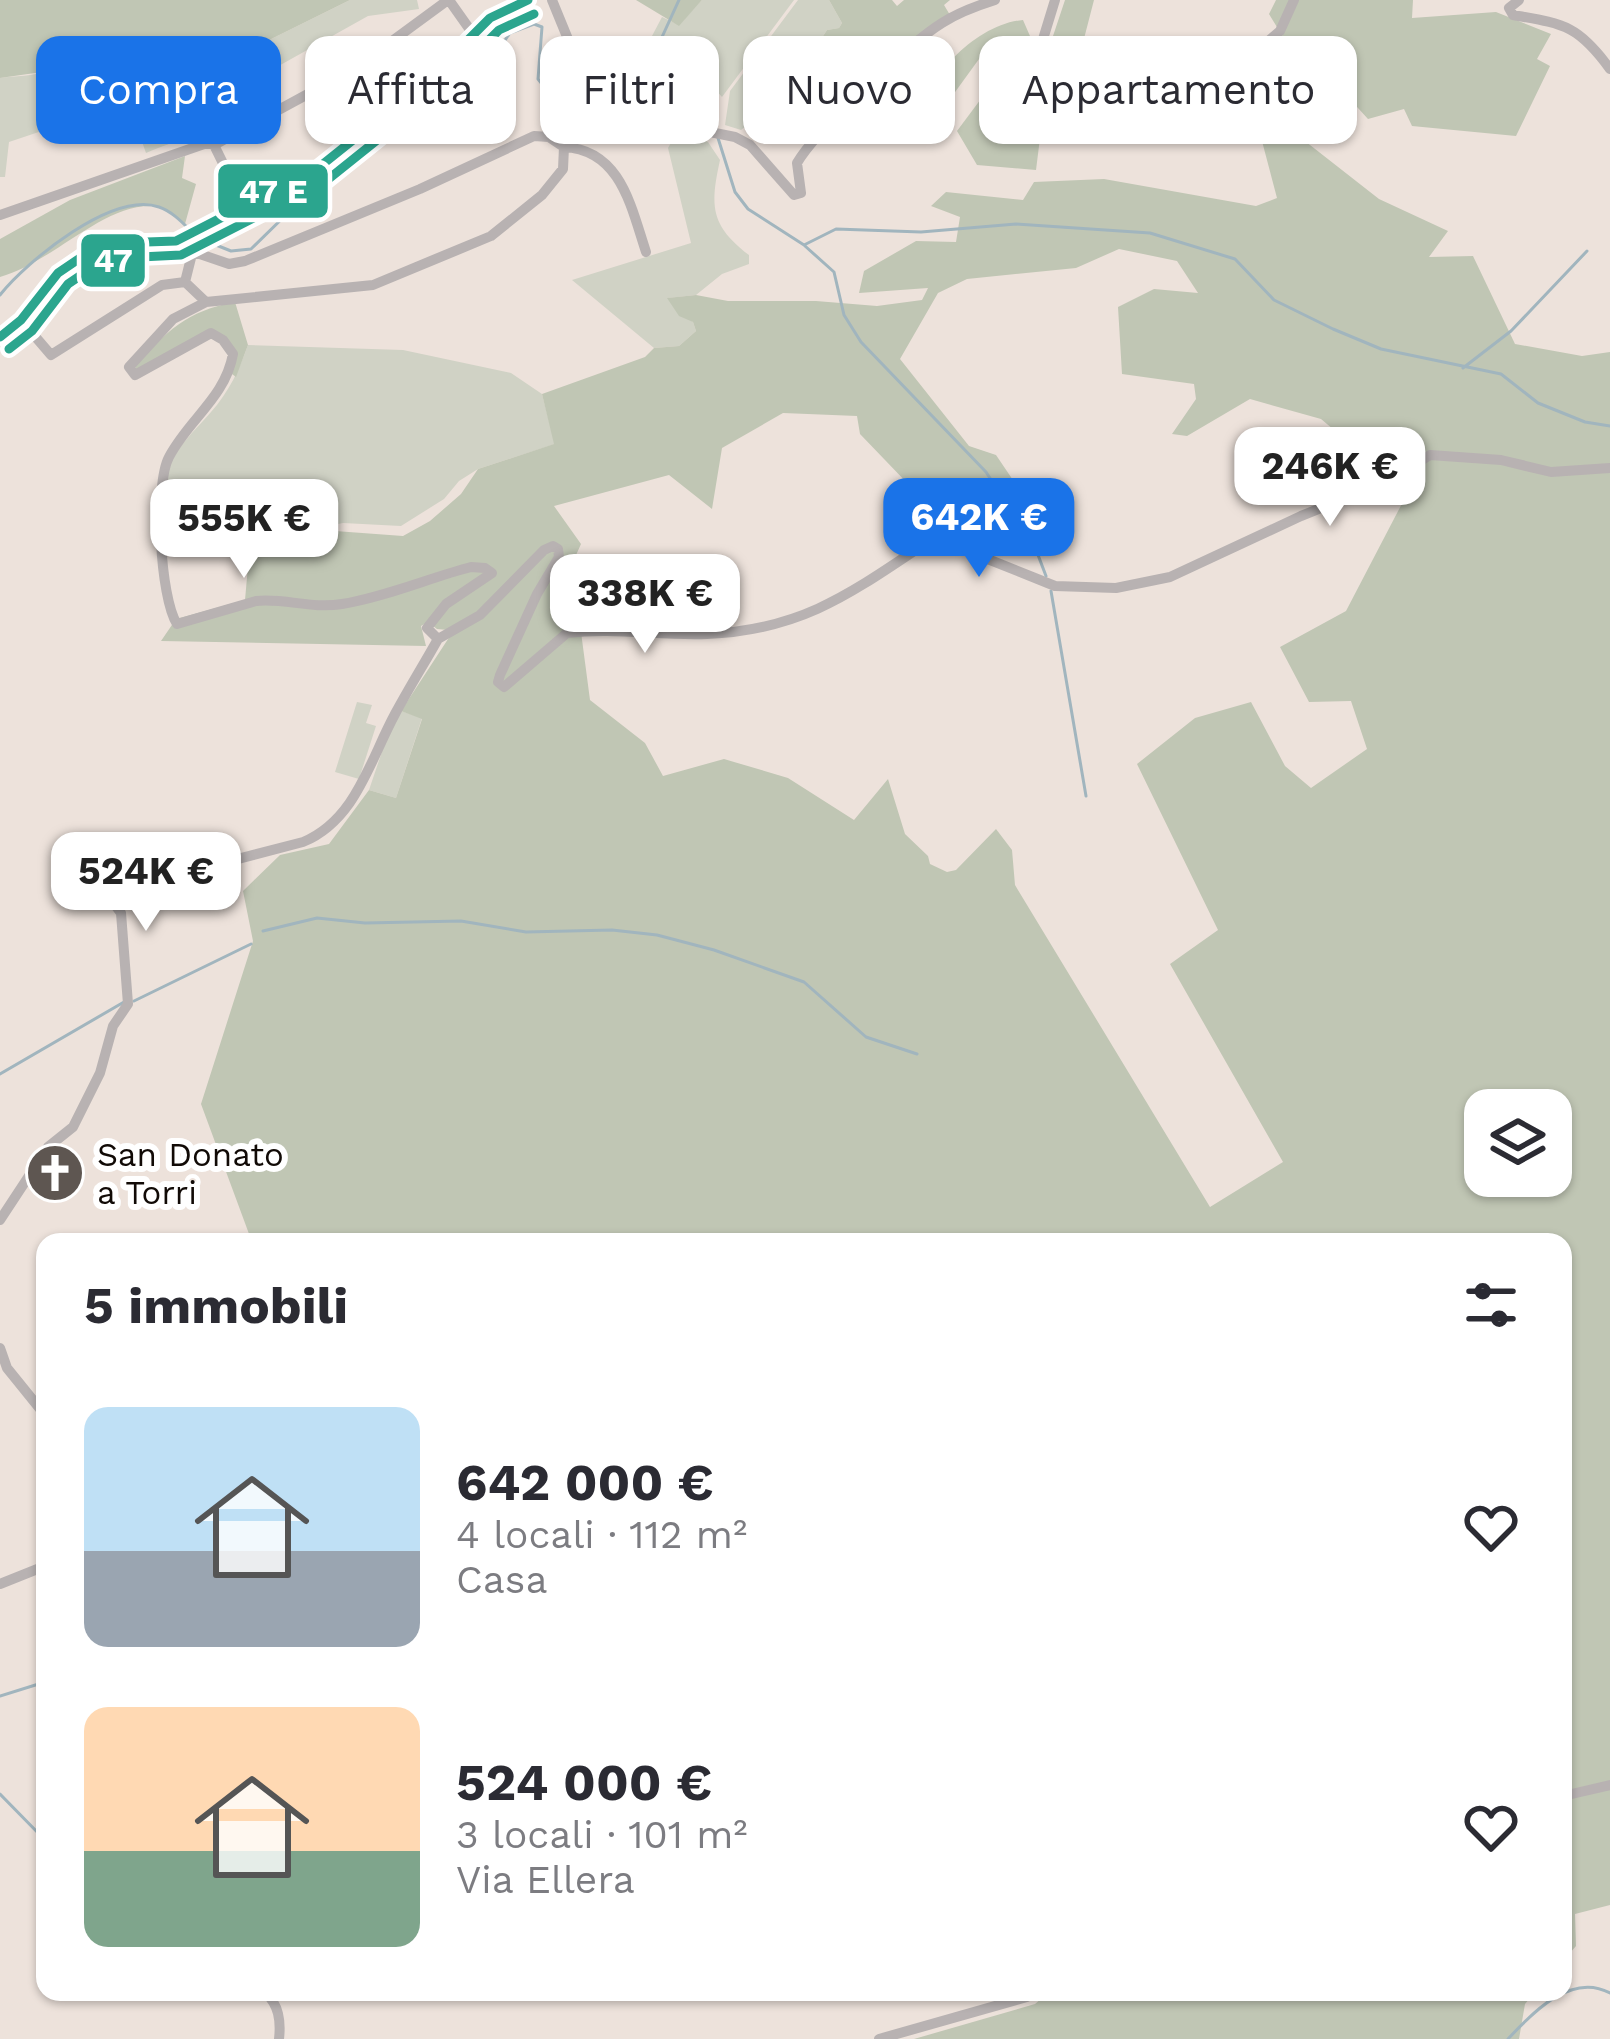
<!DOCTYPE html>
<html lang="it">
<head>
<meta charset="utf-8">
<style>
	:root { --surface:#fff; --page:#f2f2f3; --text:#2b2b33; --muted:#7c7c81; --accent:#1a73e8 }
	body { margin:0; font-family:"Work Sans",sans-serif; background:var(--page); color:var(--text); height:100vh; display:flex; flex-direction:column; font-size:45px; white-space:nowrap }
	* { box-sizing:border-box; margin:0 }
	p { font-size:39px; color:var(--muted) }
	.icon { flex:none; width:66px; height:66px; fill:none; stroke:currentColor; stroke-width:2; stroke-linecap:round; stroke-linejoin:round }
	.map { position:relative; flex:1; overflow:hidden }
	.panel { position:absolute; left:36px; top:1233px; width:1536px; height:768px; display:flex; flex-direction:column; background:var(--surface); border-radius:24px; box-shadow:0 3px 9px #0004 }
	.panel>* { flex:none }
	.banner { position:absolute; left:36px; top:36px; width:1539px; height:108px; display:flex; gap:24px }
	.controls { position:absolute; left:1464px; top:1089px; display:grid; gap:24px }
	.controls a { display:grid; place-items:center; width:108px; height:108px; border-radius:24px; background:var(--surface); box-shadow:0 3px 9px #0004; font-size:60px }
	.price { position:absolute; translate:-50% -102px; padding:0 27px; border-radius:24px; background:#fff; color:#222; font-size:39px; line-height:78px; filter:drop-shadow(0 3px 6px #0008) }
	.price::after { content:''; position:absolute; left:50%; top:72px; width:36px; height:27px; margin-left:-18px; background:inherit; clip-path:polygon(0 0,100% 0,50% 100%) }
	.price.active { background:var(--accent); color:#fff }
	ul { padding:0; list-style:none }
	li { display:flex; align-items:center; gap:36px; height:300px; padding:0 48px }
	li span { display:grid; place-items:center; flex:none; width:336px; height:240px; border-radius:24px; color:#555 }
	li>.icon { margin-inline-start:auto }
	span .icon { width:144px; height:144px; fill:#fffc; stroke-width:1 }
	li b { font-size:51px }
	h2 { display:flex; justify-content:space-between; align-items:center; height:144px; padding:0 48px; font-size:51px }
	.chip { padding:0 42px; border-radius:24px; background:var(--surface); box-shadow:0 3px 9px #0004; font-size:42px; line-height:108px }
	.chip.active { background:var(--accent); color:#fff }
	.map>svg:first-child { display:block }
	.green { fill:#d0d2c5 }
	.forest { fill:#c0c6b4; fill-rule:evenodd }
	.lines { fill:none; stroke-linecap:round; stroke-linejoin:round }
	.stream { stroke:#a1b5be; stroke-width:3 }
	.street { stroke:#b8b2b2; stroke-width:10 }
	.secondary { stroke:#b0a8a8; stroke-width:15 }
	.bus-1-casing { stroke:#fff; stroke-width:18 }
	.bus-2-casing { stroke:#fff; stroke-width:18 }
	.bus-1 { stroke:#2ba58e; stroke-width:9 }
	.bus-2 { stroke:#2ba58e; stroke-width:9 }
	.labels { text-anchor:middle; stroke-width:12; stroke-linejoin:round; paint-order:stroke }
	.poi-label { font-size:33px; fill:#110a06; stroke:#fff; text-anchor:start }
	.line-badge { stroke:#fff; stroke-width:4.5 }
	.badge-label { font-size:33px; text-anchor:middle; font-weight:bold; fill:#fff }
</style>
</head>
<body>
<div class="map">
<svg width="1610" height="2039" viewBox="0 0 1610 2039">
	<rect width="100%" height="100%" fill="#ede2db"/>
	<!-- green -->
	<path class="green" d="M350,0h67l2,9 -51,7 -159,89c-14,34 -30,34 -63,48l-18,-51 -119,40 -4,35h-5v-99c14,-2 34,-2 47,-7 9,-3 14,-14 22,-18 32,-15 65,9 78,35l13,6z
		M702,0h92l-72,97 -17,-19 -35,9 -16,23 -30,-21 38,-72 17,8z
		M798,0h31l13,23 -3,5 -12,2c-23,34 -53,77 -86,100l-16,-5 5,-34z
		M691,133l17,9 12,18c-10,46 -10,65 29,95v9l-27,10 -26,21 -28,3 25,24 3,9 -17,15 -25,2 -82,-68 119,-37 -23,-95 8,-14z
		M248,345l155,5 108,23 31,21 13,50 -77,25 -19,12 -15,18 -43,27 -58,-3 -45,9 -25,12 -47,9 -58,-2c-3,-24 -8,-53 -1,-77 7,-26 28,-43 44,-62 18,-20 28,-42 37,-67z
		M357,702l15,3 -6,18 10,3 -17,53 -24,-7z
		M401,711l21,7 -26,80 -27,-8 22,-65z"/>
	<!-- forest -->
	<path class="forest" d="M0,0h350l-190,94 -13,-5 -11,-22 -18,-12 -31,-4 -17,2 -21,18 -49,7z
		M636,0h66l-23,26z
		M829,0h63l5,6 7,-6h46l-6,5 6,10 -57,41 -74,70 -45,-31 17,-11 36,-54 12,-2 3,-5z
		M1065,0h29l-23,89 -25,1 -10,80 -59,-5 -20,-34 53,-71 -10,-16 -13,4 -58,80 -12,-5c8,-45 59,-99 106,-103l20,46z
		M1276,0h137l-1,18 84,-6 55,22 -14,25 13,7 -34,70 -104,-10 -8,-17 -36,10 -20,-22 -6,-16 -41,-15 -32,-52z
		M1258,126l29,1 92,72 69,32 -19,26 44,-1 42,88 67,12 28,-4v1553l-35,9 1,32 -13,15v-719h-1311l-51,-138 52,-163 -10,-50 37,-36 49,-11 40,-54 27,8 26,-79 -21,-8 49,-75 -2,-6 -11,-1 -9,-7 -7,4 5,20 -265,-5 15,-22 69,-19 4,-45 86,-24 68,5 27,-15 31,-27 17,-25 76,-25 -12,-50 103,-37 9,-9 25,-2 17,-15 -3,-9 -14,-6 -12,-18 29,-3 32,6h88l61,5 45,-6 6,-12 -69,5 5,-22 52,-30 40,1 4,-25 -29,-11 15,-14 77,8 11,-18 70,-3 152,27 21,-8zM1119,249l58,12 21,32 -44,-4 -36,18 4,67 72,10 2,15 -24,35 15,2 63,-37 71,20 87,73 -62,119 -66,36 29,55 42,-1 16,48 -56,39 -26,-22 -34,-64 -56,16 -58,46 81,166 -48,34 113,198 -73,45 -195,-322 -3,-35 -16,-21 -40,41 -9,2 -17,-8 -2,-8 -23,-22 -17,-55 -34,41 -66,-42 -64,-19 -61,17 -18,-33 -55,-43 -18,-136 9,-20 -27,-38 115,-31 43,34 10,-61 61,-35 74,3 3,18 74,77 82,14 9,-27 -29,-43 -27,-9 -69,-87 38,-66 29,-14 109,-11zM1485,1110h66v66h-66z
		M185,156l-3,22 14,6 -11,40c-10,-7 -21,-17 -33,-18 -49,-2 -99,56 -152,71v-38l70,-39z
		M235,302l13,43 -12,32 -4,-3 3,-23 -18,-19 -80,38 -3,-4c34,-35 52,-55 101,-64z
		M1049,1992h486l-10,12 -6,35h-605l121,-35z"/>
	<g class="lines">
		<!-- stream -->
		<path class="stream" d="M646,72c22,20 51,35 69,57
			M618,89l28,-17 33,-72
			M718,138l17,54 13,17 56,36 32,-16 85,3 95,-8 134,9 85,26 39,41 59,29 48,20 120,25 37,29 47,19 25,4
			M196,237l35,14 20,-2 44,-43 83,-60 68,-36 23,-19 41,-58 24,-9 8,3 -4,52 16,20 31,6 24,-12
			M805,246l29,26 10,43 17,27 125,130 49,75 11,29
			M0,295c27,-34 112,-104 159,-88 12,4 22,14 31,23
			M1463,368l48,-37 76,-80
			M1051,591l35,205
			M263,931l54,-13 48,5 96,-2 65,11 86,-2 45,5 57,15 90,32 62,55 51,17
			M134,1001l117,-57
			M0,1074l124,-72
			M0,1696l45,-14
			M0,1794l45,46
			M1508,2039c24,-26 63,-67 102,-46"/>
		<!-- street -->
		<path class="street" d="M449,0l24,34
			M552,0l27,66 91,58 65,13 15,8 44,50 7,-2 -4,-30c18,-32 113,-120 145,-140 17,-11 34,-17 53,-23
			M1055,0l-23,75h161l18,16 29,-16 10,-18 30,-26 14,-31
			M1519,0l-10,8 4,7c51,9 65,10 97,54
			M214,145l140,-76 94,-69
			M564,147c57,3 67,60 82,105
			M0,215l207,-72 7,2 30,61
			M193,250l-8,32 21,20
			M194,252l35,12 16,-3 175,-72 114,-53 15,1 15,10 -1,22 -21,26 -51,41 -118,49 -167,17 -33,17 -44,48 6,8 76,-42 12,7 10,14c-8,44 -44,65 -64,103 -15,28 -9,141 8,167l79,-23c29,-3 55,8 86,3 43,-7 87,-26 129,-37l14,1 7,5 -46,31 -19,24 11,11
			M21,320l30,35 111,-70 23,-3
			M931,542l39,10 85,34 61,2 54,-11 131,-61 87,-35 42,-26 71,5 50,12 59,-4
			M438,639l42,-24 64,-65 9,-4 5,3 1,8 -22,37 -37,81 -2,7 6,5 63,-54c46,-6 94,3 140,1 92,-4 140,-38 213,-87
			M0,1220l48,-73 25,-20 27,-54 13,-47 15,-22 -7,-91 -12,-16 2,-5 192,-50c53,-22 67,-82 92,-128 14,-26 29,-50 43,-75
			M0,1348l7,20 38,47
			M0,1584l45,-18
			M1563,1796l47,-11
			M265,1992c14,13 16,29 14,47
			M879,2039l148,-42 6,-5"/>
		<!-- secondary -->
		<path class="secondary" d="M0,337l21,-17 37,-47 28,-19 31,-11 59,-2 142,-73 110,-88 62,-62 38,-18"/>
		<defs>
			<path id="bus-1" d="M0,337l21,-17 37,-47 28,-19 31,-11 59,-2 142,-73 110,-88 62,-62 38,-18"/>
			<path id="bus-2" d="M9,349l23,-18 36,-47 25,-17 27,-9 61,-3 145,-74 111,-89 62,-62 35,-16"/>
		</defs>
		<!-- bus-1 casing -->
		<use href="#bus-1" class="bus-1-casing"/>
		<!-- bus-2 casing -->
		<use href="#bus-2" class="bus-2-casing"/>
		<!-- bus-1 -->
		<use href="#bus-1" class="bus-1"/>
		<!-- bus-2 -->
		<use href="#bus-2" class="bus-2"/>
	</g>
	<!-- icons -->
	<defs>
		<symbol id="church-disc" viewBox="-11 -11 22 22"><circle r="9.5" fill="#5e5651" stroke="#fff"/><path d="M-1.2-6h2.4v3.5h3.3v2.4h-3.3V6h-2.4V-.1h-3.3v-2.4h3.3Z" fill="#fff"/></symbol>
	</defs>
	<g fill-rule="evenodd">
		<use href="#church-disc" x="22" y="1140" width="66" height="66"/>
	</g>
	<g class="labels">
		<!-- poi labels -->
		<g class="poi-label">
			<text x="97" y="1166">San Donato<tspan x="97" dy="38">a Torri</tspan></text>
		</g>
	</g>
	<g class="line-badge">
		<rect x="216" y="162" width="114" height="58" rx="12" fill="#2ba58e"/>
		<rect x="79" y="232" width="68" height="57" rx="12" fill="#2ba58e"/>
	</g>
	<g class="badge-label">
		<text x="273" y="203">47 E</text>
		<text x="113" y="272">47</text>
	</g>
</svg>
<div class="controls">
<a><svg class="icon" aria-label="layers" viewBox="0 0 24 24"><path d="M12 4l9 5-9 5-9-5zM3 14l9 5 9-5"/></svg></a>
</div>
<b class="price" style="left:1330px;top:529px">246K €</b>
<b class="price active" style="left:979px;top:580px">642K €</b>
<b class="price" style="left:244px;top:581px">555K €</b>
<b class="price" style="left:645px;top:656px">338K €</b>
<b class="price" style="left:146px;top:934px">524K €</b>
<div class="banner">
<a class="chip active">Compra</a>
<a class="chip">Affitta</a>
<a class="chip">Filtri</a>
<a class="chip">Nuovo</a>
<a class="chip">Appartamento</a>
</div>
<section class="panel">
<h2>5 immobili<svg class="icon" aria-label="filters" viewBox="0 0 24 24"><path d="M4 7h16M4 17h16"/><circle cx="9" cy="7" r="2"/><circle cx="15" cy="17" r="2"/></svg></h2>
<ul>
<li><span style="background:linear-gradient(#bfe0f5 60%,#9aa5b1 0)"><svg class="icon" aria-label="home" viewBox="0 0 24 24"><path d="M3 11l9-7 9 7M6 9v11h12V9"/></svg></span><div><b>642 000 €</b><p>4 locali · 112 m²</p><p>Casa</p></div><svg class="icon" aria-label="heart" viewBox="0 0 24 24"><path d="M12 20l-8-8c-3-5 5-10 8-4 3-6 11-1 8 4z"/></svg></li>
<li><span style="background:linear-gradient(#ffd9b3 60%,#7fa58c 0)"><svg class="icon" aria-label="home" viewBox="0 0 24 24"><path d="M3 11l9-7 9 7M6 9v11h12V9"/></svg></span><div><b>524 000 €</b><p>3 locali · 101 m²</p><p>Via Ellera</p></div><svg class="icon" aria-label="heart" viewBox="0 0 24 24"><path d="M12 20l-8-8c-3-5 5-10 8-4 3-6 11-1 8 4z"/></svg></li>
</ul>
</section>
</div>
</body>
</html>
